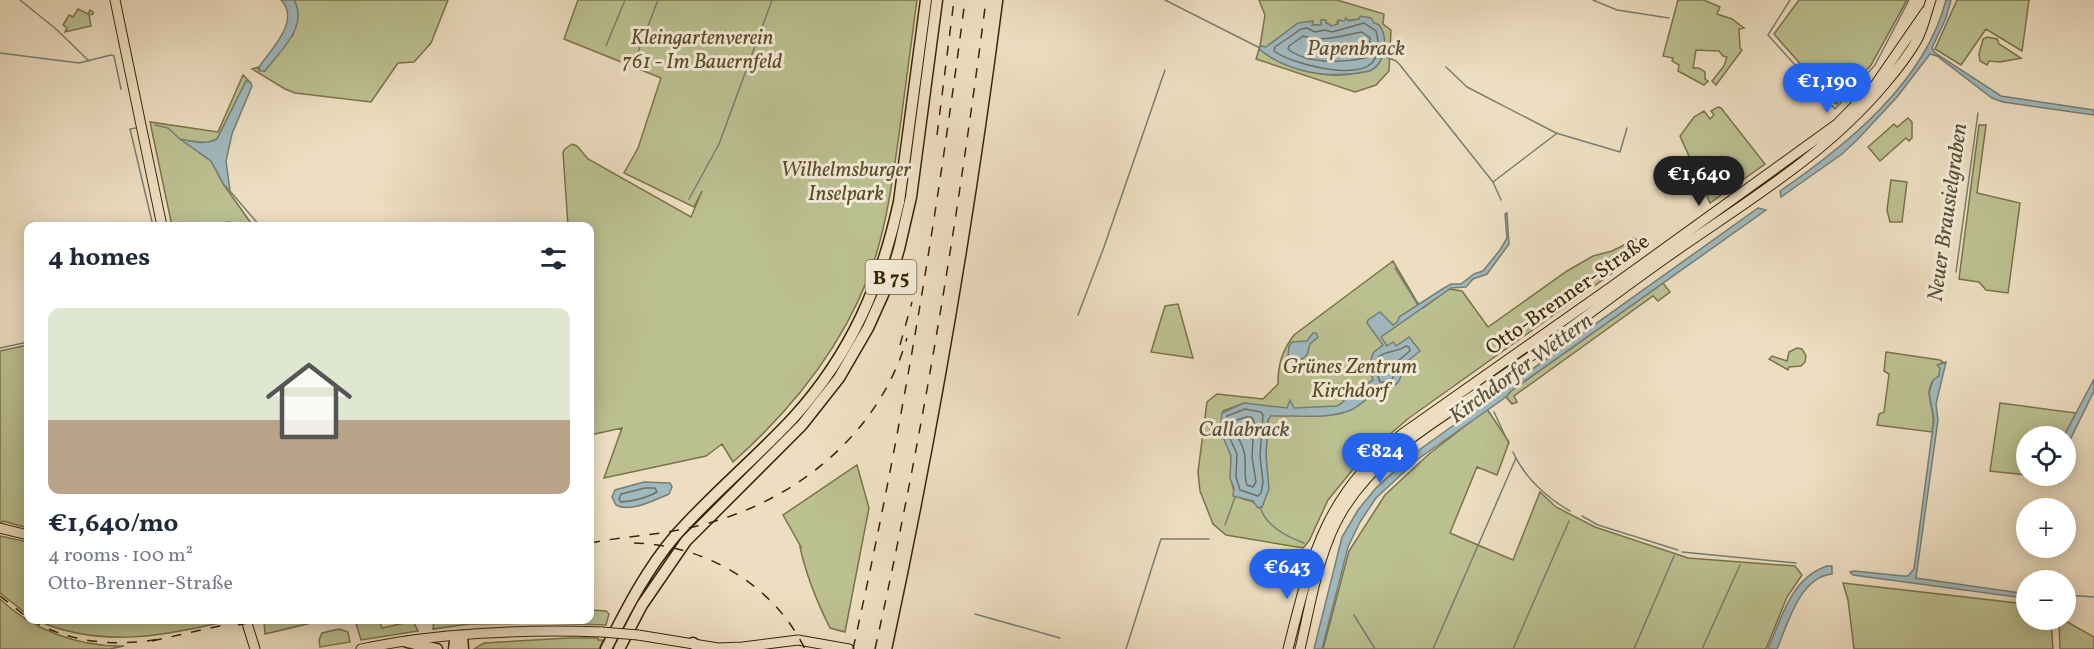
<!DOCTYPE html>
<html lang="en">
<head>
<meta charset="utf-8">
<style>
	:root { --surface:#fff; --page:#f6f6f7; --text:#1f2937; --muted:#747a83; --line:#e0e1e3; --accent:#2563eb }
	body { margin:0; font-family:Vollkorn,serif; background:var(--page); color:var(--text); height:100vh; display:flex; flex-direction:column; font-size:22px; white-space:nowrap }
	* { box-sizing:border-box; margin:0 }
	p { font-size:20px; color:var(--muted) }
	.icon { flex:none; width:33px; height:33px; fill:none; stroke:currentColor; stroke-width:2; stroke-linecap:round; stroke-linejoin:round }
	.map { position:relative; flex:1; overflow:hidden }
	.sheet { position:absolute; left:24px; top:222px; width:570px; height:402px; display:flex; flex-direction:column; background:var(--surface); border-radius:12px; box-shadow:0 3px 15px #0003 }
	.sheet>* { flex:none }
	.controls { position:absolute; left:2016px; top:426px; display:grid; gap:12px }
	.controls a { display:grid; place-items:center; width:60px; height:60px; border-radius:50%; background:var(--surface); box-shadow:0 3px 15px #0003; font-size:30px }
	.price { position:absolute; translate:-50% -51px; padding:0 14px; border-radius:21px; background:var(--accent); color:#fff; font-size:20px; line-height:39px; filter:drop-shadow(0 2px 3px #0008) }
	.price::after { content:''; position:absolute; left:50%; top:36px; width:18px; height:14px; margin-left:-9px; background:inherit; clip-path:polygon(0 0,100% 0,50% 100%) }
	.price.active { background:#222; color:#fff }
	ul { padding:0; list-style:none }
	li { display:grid; align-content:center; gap:12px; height:318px; padding:0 24px }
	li+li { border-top:2px solid var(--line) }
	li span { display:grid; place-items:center; height:186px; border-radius:12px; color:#555 }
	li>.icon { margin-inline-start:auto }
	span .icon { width:108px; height:108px; fill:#fffc; stroke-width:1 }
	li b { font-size:26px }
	h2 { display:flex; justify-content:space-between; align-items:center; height:72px; padding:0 24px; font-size:26px }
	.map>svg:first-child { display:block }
	.green { fill:#bbc091; stroke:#7b7249; stroke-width:1.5; fill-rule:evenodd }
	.water { fill:#9fb9bf; stroke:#777e73; stroke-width:1.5 }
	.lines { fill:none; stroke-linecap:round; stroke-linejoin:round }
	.shore { stroke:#6d6f60; stroke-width:1.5 }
	.stream { stroke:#777e73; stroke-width:1.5 }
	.major-casing { stroke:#3b2501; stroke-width:11 }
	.highway-casing { stroke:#3b2501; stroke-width:13 }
	.major { stroke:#eddec1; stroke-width:9 }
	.highway { stroke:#eddec1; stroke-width:10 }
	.tram { stroke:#3b2501; stroke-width:1.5 }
	.rail { stroke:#3b2501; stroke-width:1.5; stroke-dasharray:10 10; stroke-linecap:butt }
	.major-bridge-casing { stroke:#3b2501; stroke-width:11; stroke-linecap:butt }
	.major-bridge { stroke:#eddec1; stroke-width:9 }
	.labels { text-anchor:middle; stroke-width:6; stroke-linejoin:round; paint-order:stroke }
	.shield { fill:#f3ead7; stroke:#726041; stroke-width:1.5 }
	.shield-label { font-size:20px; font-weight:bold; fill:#3b2501 }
	.park-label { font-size:21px; font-style:italic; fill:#5b4c25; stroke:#f3ead7 }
	.street-label { font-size:21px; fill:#3b2501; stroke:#f3ead7 }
	.water-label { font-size:22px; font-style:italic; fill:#59513a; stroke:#f3ead7 }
</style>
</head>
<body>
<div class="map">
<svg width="2094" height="649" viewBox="0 0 2094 649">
	<rect width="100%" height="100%" fill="#eddec1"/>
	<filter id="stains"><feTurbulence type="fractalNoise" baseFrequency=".00333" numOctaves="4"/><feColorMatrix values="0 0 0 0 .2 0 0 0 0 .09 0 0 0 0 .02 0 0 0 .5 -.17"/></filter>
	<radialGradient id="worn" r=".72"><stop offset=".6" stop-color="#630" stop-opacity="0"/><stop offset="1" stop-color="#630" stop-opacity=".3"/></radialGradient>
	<!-- green -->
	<path class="green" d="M294,0h154l-17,43 -17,19 -16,1 -27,39 -76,-9 -10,-4 -33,-20 7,-2v3l34,-35 3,-31z
		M578,0h339c-6,45 -12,90 -18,135 -6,41 -11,81 -23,120 -26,83 -79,150 -143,207l-11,-18 -16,12 -102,22 18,-50 -32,7v-209h-22l-5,-74 2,-3 7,-5 5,2 11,13 103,58 11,-26 -8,16 -70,-34 14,-25 23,-70 -97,-39z
		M1259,0h78l47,14 -1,10 8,6 -2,41 -13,14 -21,7 -99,-33 3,-10c18,15 48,25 72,26 12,1 26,-2 38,-4 18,-7 16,-31 10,-46l-20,-6 -22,3 1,3 -6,1 -10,-6 -1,5h-9l1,-3 -14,1 -33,24 -6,-1 5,-31z
		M1678,0h26l16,7 -3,7 15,5 12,9 -5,1 1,19 2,2 -26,35 -4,-4 12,-15 3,-9 -4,-1 -4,-5 -23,-1 -3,18h6l6,4v7l3,2 -4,4 -26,-14 1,-6 -7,-4 1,-3 -10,-2z
		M1799,0h108l-36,65 -35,39 -62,-70z
		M1957,0h72l-7,51 -36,-22 -25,36 -26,-16z
		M78,9l10,5 2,-4 3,2v2l-4,1 2,11 -26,6 2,-4 -4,-3 6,-10 4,2z
		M1987,37l10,2 2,5 22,14 -21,4 -11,-1 -2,4 -7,-4 -1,-7 4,-15z
		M243,75l7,7 -4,-1 -29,58 -10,4 -25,-3 29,21 13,24 29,41h-18l-5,-4 -29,4h-29l-22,-104 68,10z
		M1718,107l3,1 44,56 -55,39 -30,-67 14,-19 10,-6 6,8 4,-4 -3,-4z
		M1908,118l4,4v16l-3,3 -3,-3 -26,23 -12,-14 26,-23 3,3z
		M1979,125h7l-9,68 43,10 -12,90 -22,-3 -7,-8 -20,-3z
		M1891,180l16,2 -5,40h-12l-3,-12z
		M1633,238l8,4 1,10 -233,166 -46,39 -35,43 -19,41 -6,7 -77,-13 -13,-11 -13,-33 -2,-19 9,-70 10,-8 46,5 15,-15c0,-20 4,-33 16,-49l99,-74 24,41 6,6 26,-19 13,2 26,36 79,-56 26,-15 19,-5 14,-7zM1244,403l23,5c3,16 -1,31 -1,48 0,20 6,27 -3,48h-7c-6,-5 -15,-3 -20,-10 -8,-11 -3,-25 -5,-37 -1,-15 -5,-31 -8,-46z
		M1663,283l7,9 -12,9 -5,-5 -139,100 3,6 -5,2 -6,-7 5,-6z
		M1178,304l15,54 -42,-6 14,-46z
		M28,345v183l-25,-7 -1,2 -2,-1v-171z
		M1797,348l5,1 4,7 -1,6 -4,4 -12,1 -1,3 -19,-11 3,-3 15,5 2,-9z
		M1886,352l54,8 3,2 -5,3 2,3 -1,8c-17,11 -7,25 -6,41 1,5 0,10 -1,15l-55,-7 2,-11 5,-2 5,-38 -5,-3z
		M2000,403l76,10 -12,23h-38v39l-36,-4z
		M1487,409l22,33 -12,33 -20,-8 -27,66 63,27 27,-68 16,15 39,20 93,31 107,8 7,9 -15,22 -21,52h-443l26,-98 36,-56 44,-41z
		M857,465l12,43 -24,124 -15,-4c-13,-26 -24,-53 -30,-81h1l-18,-32z
		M0,536l28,6v73l-28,-22z
		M1843,583l183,21v16h25l2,29h-199l-6,-49z
		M0,599c32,31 79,48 124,47l-14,3h-110z
		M590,610l16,1 3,3 -3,11 -63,-2v-3h47z
		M36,620h121l35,3 13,-3h27c-67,16 -132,29 -196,0z
		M276,620h48l-59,14 -1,-12z
		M355,620h24l3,8 31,-7 5,10 -57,9z
		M436,620l99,3 -66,1 -36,5 1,-8z
		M2059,620h5l30,17v12h-34z
		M339,629l9,3 2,10 -30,5 -1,-7 3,-7z
		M568,638h30v2h5l-4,9h-125l10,-6z"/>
	<!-- water -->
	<path class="water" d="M281,0h13c15,26 -14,51 -29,71h-5l-1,-4c12,-18 42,-46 22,-67z
		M1946,0h5l-5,18 -14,30 3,5 66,43 93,14v5l-91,-13 -11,-4 -55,-42 -7,-2 -33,43 -40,43 -15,14 -61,43 -1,-6c67,-46 145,-109 166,-191z
		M1360,16l11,2 3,5 5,2c10,12 6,40 -10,46 -36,8 -80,3 -110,-22l1,-3 6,1 32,-24 15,-2 -1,4h9v-5h5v3l6,3 6,-2v-4l6,1 2,-3 3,3 10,-2z
		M246,81l4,1 2,4 -20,48 -6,27 4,30 -6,-6 -13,-24 -31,-22c14,3 25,6 37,0z
		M1758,208l8,2 -255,181 -5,6 -88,62 -42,39 -16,24 -12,25 -26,102h-8l28,-112 16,-27 18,-22 36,-33z
		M1507,213l2,31 -22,30 -14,5 -7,8 -15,1 -70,49 6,9 6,-4 3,4 13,-9 11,14 -21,17 3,4c-4,19 -12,12 -24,18 -9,6 -16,15 -27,20 -24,10 -55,5 -80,6l-3,4 -2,36 3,33 -7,18 -4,1 -5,-7 -20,-5 1,-8 -4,-10 1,-22 -11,-26 2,-17 22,-10 43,5 3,-8 4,8 43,-2 5,-3 6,-8 13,-4 4,-6 8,-5 -4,-12 4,-15 10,-8 -16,-22 1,-3 12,-8 13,13 5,-4 1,-4 45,-29 7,-4h10l13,-10 9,-3 17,-21 7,-12 -2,-24z
		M1313,333h3l2,4 -8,7 -3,11 -5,4 -6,-2 -6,3 -2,-3 1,-11 3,-4 15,-1z
		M1946,362l-10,42 2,16 -22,158 104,15 6,-3v7l-2,1 -171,-23 -3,-3 4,-1 49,5h5l6,-7 20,-150 -5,-26 4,-13 6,-4 1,-8 -3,-3z
		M2094,379v12l-28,57 -2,-12z
		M644,482l26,1 2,4 -3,7c-14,6 -39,19 -53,11l-4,-8 3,-7z
		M1827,566h5v8c-32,3 -44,49 -55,75h-9c14,-32 23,-71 59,-83z"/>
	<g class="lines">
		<!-- shore -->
		<path class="shore" d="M1364,23l12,8c3,9 3,24 -4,32 -17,17 -81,1 -98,-12l1,-4 26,-18 6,-1 8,4 10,-2 7,2z
			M1362,32l8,6 -1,15 -4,5c-22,5 -59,6 -77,-9l1,-3 14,-10c21,7 39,-1 59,-4z
			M1406,346l3,1 1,4 -16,13 -1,14 -5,4h-8l-5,-14 3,-11c9,-7 18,-4 28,-11z
			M1245,409l16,3 2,3 -3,41 3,26 -2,11 -3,3 -18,-6 -4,-13 1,-23 -11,-24 1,-14z
			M1246,417h5l3,4 -2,36 4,25 -3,5 -6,-2c-4,-11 0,-21 -3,-33 -2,-12 -12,-18 -10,-31z
			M645,488h10l2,4c-10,6 -24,9 -36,10l-2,-3 2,-5z"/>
		<!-- stream -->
		<path class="stream" d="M20,0l36,29 33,32
			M1165,0l95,48
			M1593,0l24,10 52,8
			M1790,0l-22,35 67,74 40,-44 34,-65
			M606,46l19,-46
			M0,53l79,10 32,-8 3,1 7,33
			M1382,55l14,6 4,4 93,117 8,18
			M635,60l23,-60
			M1446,67l21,20 89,46 64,19 7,-24
			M155,125l13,3 12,11
			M136,128l-6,1 23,97
			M1493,182l63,-48
			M230,191l30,35
			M689,199l30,-55 53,-144
			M1395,268l23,37
			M1956,272l22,-159
			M1078,315l26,-68 61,-177
			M0,348l28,-6
			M1494,412l14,30
			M1513,452c11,25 34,46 57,59
			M1260,507c6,19 27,30 44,36
			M1582,516l16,9 80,25
			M1225,525l10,-28
			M1682,552l114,11
			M2066,595l28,2
			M975,614l85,24
			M1354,615l21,34
			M1126,649l35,-110h48
			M1433,649l83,-191
			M1513,649l56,-128
			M1634,649l40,-93
			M1702,649l38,-84"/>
		<defs>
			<path id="major" d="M115,0l47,226
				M0,528l28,7
				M246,620l9,29
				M638,635l80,13 25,-1 55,-7 51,9
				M361,649c73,-16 166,-20 241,-17
				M1288,649c23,-90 36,-154 114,-215l209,-147 226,-163 38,-39 51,-74
				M1300,649c11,-46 18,-98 43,-139 34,-56 92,-88 145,-124 59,-39 114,-83 172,-124 77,-55 162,-103 224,-177 12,-14 24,-29 33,-45 7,-13 9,-26 14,-40"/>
			<path id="highway" d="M462,636l1,13
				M407,642l30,7
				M693,643l7,6
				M454,649l1,-8 7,-5
				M606,649c20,-39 40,-79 69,-113 37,-42 81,-78 119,-119 57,-63 87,-133 105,-215l27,-202
				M619,649l23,-44 44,-64 116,-116 37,-47 29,-50 22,-49 9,-30 12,-52 26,-197
				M731,649h3"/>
		</defs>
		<!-- major casing -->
		<use href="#major" class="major-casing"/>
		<!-- highway casing -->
		<use href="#highway" class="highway-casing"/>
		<!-- major -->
		<use href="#major" class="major"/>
		<!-- highway -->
		<use href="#highway" class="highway"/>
		<!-- tram -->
		<path class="tram" d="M892,649c46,-214 83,-431 111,-649"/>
		<!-- rail -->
		<path class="rail" d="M937,135l17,-135
			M900,345l12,-43
			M590,543c35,-7 72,-8 107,-17 97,-23 182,-91 210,-188
			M634,543c71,2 139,41 171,106
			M0,596l28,22
			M31,620c40,23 83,27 129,19
			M238,625l25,-5
			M152,641l94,-21
			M853,649c48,-214 84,-431 112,-649
			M875,649c48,-214 83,-431 111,-649"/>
		<defs>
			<path id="major-bridge" d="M602,632l36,3"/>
		</defs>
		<!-- major-bridge casing -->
		<use href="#major-bridge" class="major-bridge-casing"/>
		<!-- major-bridge -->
		<use href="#major-bridge" class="major-bridge"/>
	</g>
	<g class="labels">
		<!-- shield labels -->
		<rect class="shield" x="865.5" y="260" width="51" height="34" rx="4.5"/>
		<g class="shield-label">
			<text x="891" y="284">B 75</text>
		</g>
		<!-- park labels -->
		<g class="park-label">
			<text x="702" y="44">Kleingartenverein<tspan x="702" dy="24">761 - Im Bauernfeld</tspan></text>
			<text x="846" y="176">Wilhelmsburger<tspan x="846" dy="24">Inselpark</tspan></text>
			<text x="1350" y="373">Grünes Zentrum<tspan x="1350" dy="24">Kirchdorf</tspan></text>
		</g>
		<!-- street labels -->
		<g class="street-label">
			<text transform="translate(1567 294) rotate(-35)" y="7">Otto-Brenner-Straße</text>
		</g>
		<!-- water labels -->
		<g class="water-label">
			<text x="1356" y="55">Papenbrack</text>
			<text transform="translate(1946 212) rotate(-82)" y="8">Neuer Brausielgraben</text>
			<text transform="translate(1520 367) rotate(-36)" y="8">Kirchdorfer Wettern</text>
			<text x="1244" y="436">Callabrack</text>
		</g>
	</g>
	<rect width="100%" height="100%" filter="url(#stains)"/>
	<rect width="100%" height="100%" fill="url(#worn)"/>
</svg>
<div class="controls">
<a><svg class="icon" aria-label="locate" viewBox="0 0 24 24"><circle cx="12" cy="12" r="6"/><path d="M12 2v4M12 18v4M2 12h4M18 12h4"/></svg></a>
<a>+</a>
<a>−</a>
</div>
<b class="price" style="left:1827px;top:114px">€1,190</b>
<b class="price active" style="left:1699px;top:207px">€1,640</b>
<b class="price" style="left:1380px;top:484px">€824</b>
<b class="price" style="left:1287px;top:600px">€643</b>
<section class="sheet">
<h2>4 homes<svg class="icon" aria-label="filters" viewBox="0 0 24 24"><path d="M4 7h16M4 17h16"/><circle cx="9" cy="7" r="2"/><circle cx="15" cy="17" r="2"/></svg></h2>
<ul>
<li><span style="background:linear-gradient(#dfe7d0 60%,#b9a48a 0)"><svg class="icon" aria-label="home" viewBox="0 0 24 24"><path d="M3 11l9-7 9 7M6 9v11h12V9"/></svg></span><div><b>€1,640/mo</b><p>4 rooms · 100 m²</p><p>Otto-Brenner-Straße</p></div></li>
</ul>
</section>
</div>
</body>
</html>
